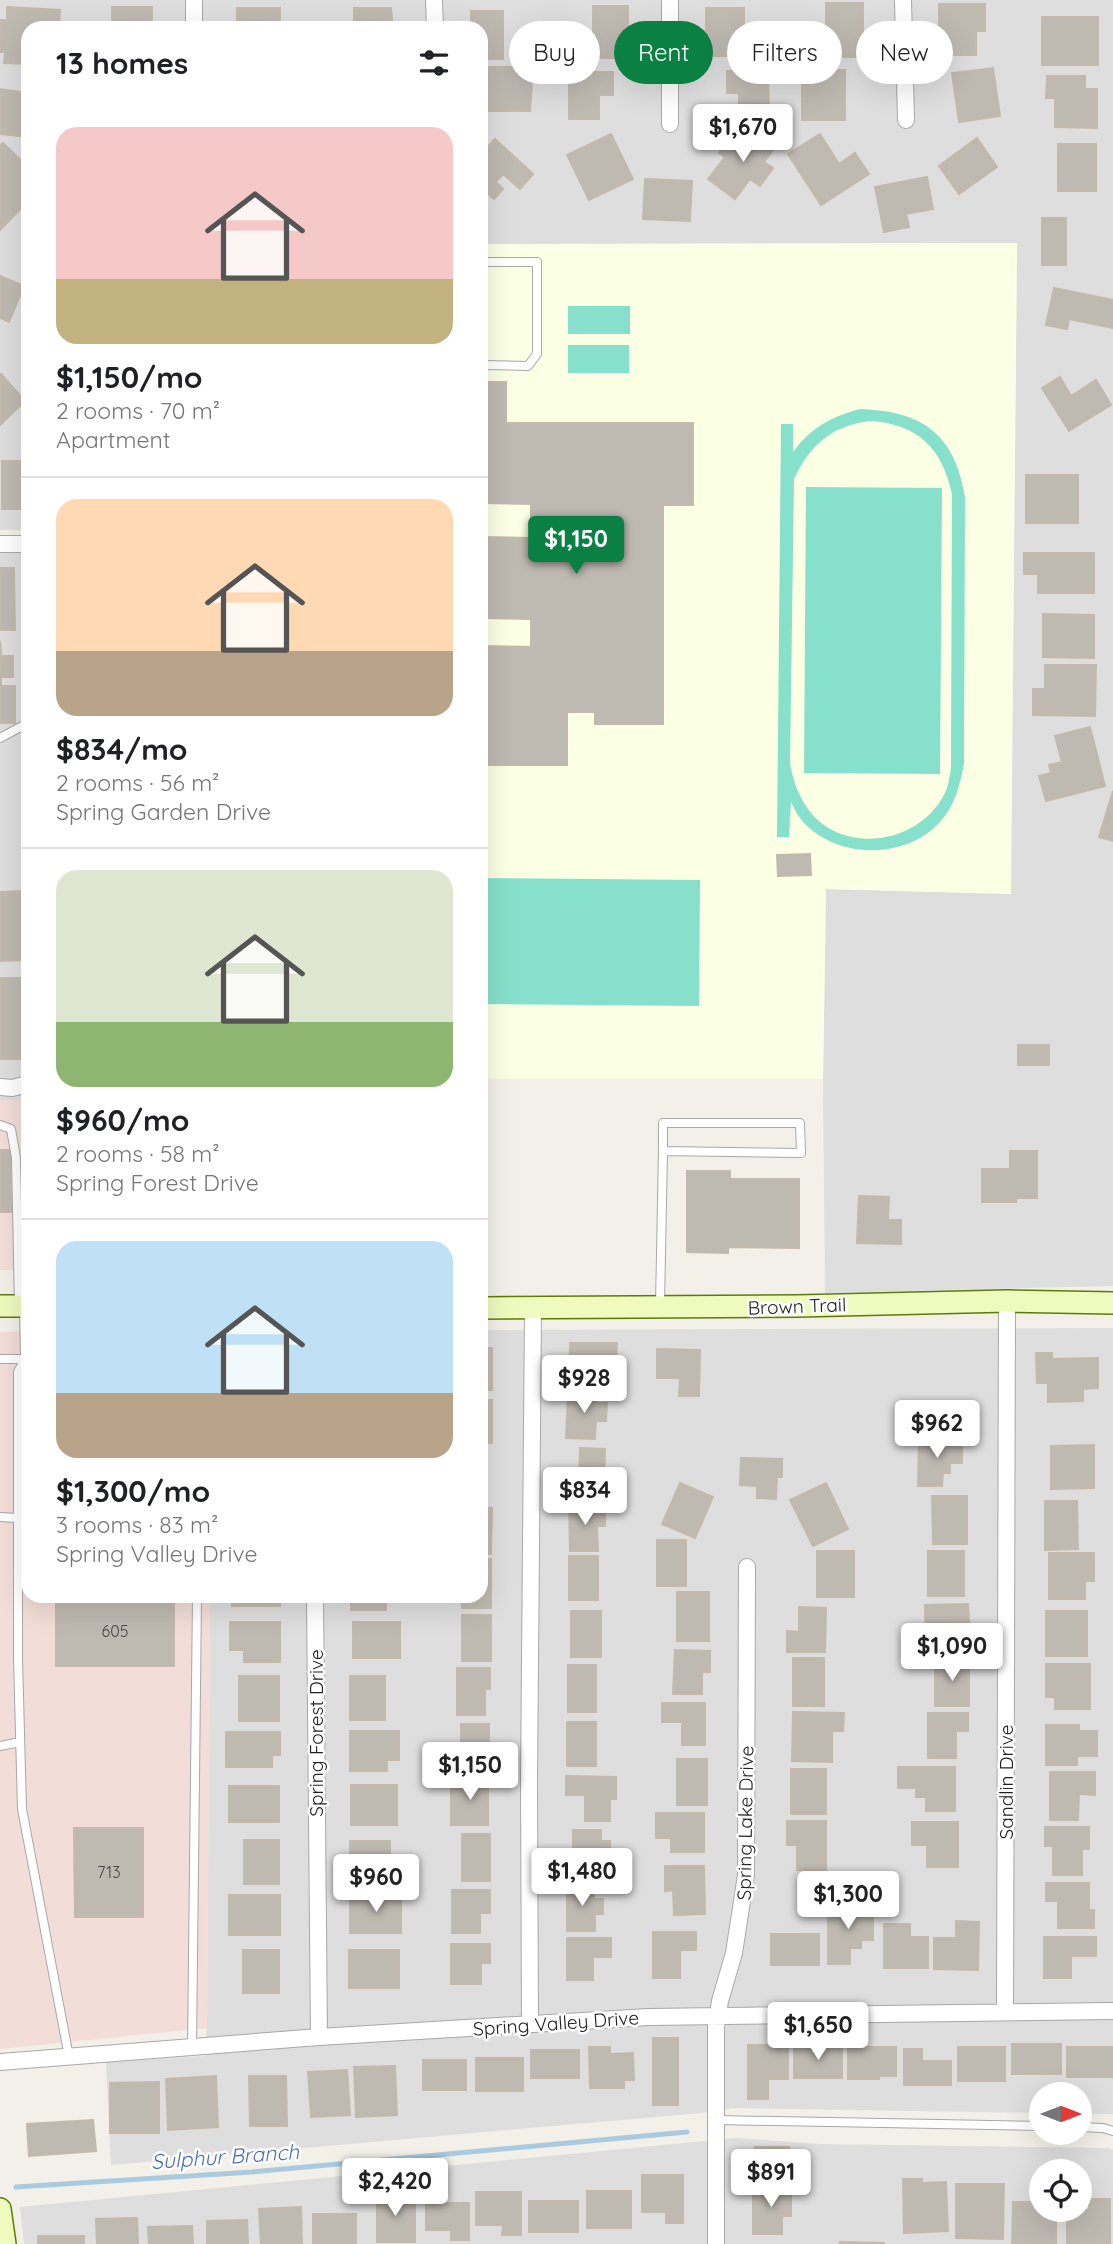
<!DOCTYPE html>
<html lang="en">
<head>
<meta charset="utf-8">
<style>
	:root { --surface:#fff; --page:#f2f2f2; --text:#202124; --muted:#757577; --line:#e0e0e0; --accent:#0b8043 }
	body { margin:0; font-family:Quicksand,sans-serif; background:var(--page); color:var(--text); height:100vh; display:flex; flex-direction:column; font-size:26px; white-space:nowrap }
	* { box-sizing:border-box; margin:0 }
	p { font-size:23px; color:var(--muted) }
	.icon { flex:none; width:38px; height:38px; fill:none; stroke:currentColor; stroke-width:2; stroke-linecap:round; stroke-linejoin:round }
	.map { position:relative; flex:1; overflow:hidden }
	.side { position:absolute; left:21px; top:21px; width:467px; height:1582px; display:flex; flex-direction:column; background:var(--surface); border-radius:21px; box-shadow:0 7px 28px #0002 }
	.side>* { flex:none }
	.banner { position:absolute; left:509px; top:21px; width:499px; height:63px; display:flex; gap:14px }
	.needle { width:46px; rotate:90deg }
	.tools { position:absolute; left:1029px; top:2082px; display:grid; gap:14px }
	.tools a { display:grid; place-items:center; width:63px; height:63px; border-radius:50%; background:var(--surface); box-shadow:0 7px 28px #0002; font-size:35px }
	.price { position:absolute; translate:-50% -60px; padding:0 16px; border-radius:7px; background:#fff; color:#222; font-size:23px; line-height:46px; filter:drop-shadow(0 2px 4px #0008) }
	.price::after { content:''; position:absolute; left:50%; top:42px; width:21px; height:16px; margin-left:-10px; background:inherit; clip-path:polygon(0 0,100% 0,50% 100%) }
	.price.selected { background:var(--accent); color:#fff }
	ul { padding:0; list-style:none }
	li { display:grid; align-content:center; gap:14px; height:371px; padding:0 35px }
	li+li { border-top:2px solid var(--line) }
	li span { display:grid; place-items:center; height:217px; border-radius:21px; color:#555 }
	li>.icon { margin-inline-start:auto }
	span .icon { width:126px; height:126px; fill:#fffc; stroke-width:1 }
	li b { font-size:30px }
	h2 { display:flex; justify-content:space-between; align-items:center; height:84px; padding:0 35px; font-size:30px }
	.pill { padding:0 24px; border-radius:32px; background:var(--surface); box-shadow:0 7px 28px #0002; font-size:24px; line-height:63px }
	.pill.selected { background:var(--accent); color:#fff }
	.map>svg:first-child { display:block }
	.residential { fill:#dfdede; fill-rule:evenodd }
	.commercial { fill:#f2ddd8 }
	.education { fill:#fbffe4 }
	.pitch { fill:#87e0cb; fill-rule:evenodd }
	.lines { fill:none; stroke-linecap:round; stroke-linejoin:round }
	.stream { stroke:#a9cadf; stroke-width:5 }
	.building { fill:#beb9b1; stroke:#c4b9aa; stroke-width:2 }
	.lane-casing { stroke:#a8a8a8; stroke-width:10 }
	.street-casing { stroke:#a8a8a8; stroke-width:18 }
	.secondary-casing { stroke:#5d7c05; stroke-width:24 }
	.lane { stroke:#fff; stroke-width:8 }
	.street { stroke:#fff; stroke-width:16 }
	.secondary { stroke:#eefabe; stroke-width:21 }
	.labels { text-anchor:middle; stroke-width:5; stroke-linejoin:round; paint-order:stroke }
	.number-label { font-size:16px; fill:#484745 }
	.street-label { font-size:19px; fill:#212121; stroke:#fff }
	.water-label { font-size:21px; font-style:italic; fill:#4c6fb3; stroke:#fff }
</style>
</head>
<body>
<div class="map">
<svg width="1113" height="2244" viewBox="0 0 1113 2244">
	<rect width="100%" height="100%" fill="#f2f0e8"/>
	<!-- residential -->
	<path class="residential" d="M0,0h1113v1286l-288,7 -2,-214 3,-190 184,5 7,-651 -536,1v-216h-453v502h-28z
		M0,553h28v547h-28z
		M1113,1328v786h-33v-19h-39v18l-308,-5 -32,5 -590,52 -5,-103 99,-6 2,-28 3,-432h271v-266z
		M736,2138l84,6 288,4 5,2v94h-1089l-4,-37zM1041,2172h39v38h-39z"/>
	<!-- commercial -->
	<path class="commercial" d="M0,1100h28v170h-28z
		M28,1331v265h182l-3,432 -207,21v-717z"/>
	<!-- education -->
	<path class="education" d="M1017,243l-6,651 -185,-5 -3,190h-342v-835z"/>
	<!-- pitch -->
	<path class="pitch" d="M568,306h62v28h-62z
		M568,345h61v28h-61z
		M860,409c62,2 95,25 105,88l-1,266c-4,23 -9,43 -25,60 -34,36 -98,36 -133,2 -7,-7 -11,-15 -15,-23l-2,35h-12l4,-413h12v28c18,-24 37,-35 67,-43zM870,421c48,3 72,27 82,73l-1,273c-1,7 -2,15 -4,21 -21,54 -99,69 -136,25 -12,-15 -18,-32 -21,-50l4,-284c16,-34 37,-53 76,-58z
		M806,487l136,1 -2,286 -136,-1z
		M481,878l219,2 -1,126 -218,-2z"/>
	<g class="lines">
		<!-- stream -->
		<path class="stream" d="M16,2187l236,-15 435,-40"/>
	</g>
	<!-- building -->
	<path class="building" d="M826,3h37v54h-37z
		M939,4h46v27h-9v24h-37z
		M593,6h35v52h-35z
		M7,7l53,3 -1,18h-31v36l-24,-1 1,-11h-5v-32h7z
		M112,7h40v21h-40z
		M237,8h43v20h-43z
		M354,8h37l2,20h-39z
		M706,8h38v48h-38z
		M471,11h32v48h-22v-31h-10z
		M1042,17h56v48h-56z
		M487,67h46l-3,44h-43z
		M993,68l7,48 -41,6 -7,-49z
		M802,70h43v50h-43z
		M727,71h41l1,50h-30v-28h-12z
		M569,72h44v23h-14v24h-30z
		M1047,76h38v13h12v39l-42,-1v-29h-9z
		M0,89l28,4v44l-28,-3z
		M756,130l21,15 -13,17 9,6 -13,18 -10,-7 -15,20 -27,-20 17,-22 -6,-4 12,-17 14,9z
		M611,134l22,45 -44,21 -22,-45z
		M820,134l19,30 16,-11 14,21 -48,31 -33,-51z
		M977,138l20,29 -38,27 -20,-28z
		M495,139l38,35 -13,15 -17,-15 -7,8 7,7 -9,10 -13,-11v-34z
		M3,143l25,24v34l-27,28 -1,-83z
		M1058,144h38v47h-38z
		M927,177l6,32 -27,5 3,13 -25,5 -9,-45z
		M645,179l47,2 -2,40 -47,-2z
		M1042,218h24v47h-24z
		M0,276l24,10 -15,36 -9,-4z
		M1054,288l59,12v28l-44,-9 -2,10 -21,-4z
		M1,374l24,27 -25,24v-50z
		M1060,377l11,19 25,-16 15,25 -42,26 -27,-43z
		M481,382h25v41h187v82h-30v219h-68v-12h-28v53h-86v-119l50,1v-28l-50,-1v-81l50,1v-34l-50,-1z
		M2,461h26v48h-26z
		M1026,475h52v48h-52z
		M1024,553h70v40h-56v-19h-14z
		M0,568h14l1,62h-15z
		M1043,614l51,1v43l-51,-1z
		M0,641l1,15h12v21h-12v9h14v37h-15z
		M1045,665h51l-1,51 -62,-1v-26h12z
		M1090,727l15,59 -59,15 -7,-25 12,-3 -2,-8 13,-3 -7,-26z
		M1113,791v50l-14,-4z
		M810,854l1,21 -33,1 -1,-21z
		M22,891l3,69 -25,1v-69z
		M0,978h24l-1,81h-23z
		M1018,1045h31v20h-31z
		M0,1150h10l1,62h-11z
		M1010,1151h27v47h-21v4h-34v-33h28z
		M687,1171h43v8h69v69l-71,-1v6l-41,-1z
		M859,1196l30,1 -1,23h13v24l-44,-1z
		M570,1343h47l-1,20h-11v14h-11v10l-25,-1z
		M481,1348h11v42h-11z
		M657,1349l43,1 -1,46h-20l1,-18h-23z
		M1036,1353h16v6l46,-1v30l-15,1v12l-35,1v-19h-11z
		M568,1392l29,1 -1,10h11l-1,18h-10l-1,18 -29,-1z
		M481,1400h11v43h-11z
		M919,1439h43v24h-12v10h-7l-1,13h-24z
		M1094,1445v43l-43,1v-43z
		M580,1448l25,1 -1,46 -25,-1z
		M741,1458l41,1v18h-5l-1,22 -19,-1v-12l-17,-1z
		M680,1483l33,14 -18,41 -33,-14z
		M826,1483l22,46 -35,17 -23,-46z
		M932,1496h35v48h-34z
		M1045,1501h32l1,48 -33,1z
		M569,1505h36v21h-8l1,25h-28z
		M481,1507l11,1 -1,46h-10z
		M657,1540h29v46h-29z
		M817,1551h37v46h-37z
		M928,1551h36v45h-36z
		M1049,1553h45v28h-9v18h-36z
		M569,1556h29v44h-29z
		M481,1559h10v49h-29v-12h19z
		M677,1592h32v49h-32z
		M56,1596h118v70h-118z
		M232,1596h48v10h-48z
		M351,1596h35v14h-35z
		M968,1604l1,19h-15l1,27 -29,1 -1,-46z
		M799,1607l27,1 -1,44h-38v-21l12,1z
		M571,1611h30v46h-30z
		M1046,1611h41v45h-41z
		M462,1615h29v46h-29z
		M230,1622h50v40h-36v-12h-14z
		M353,1622h47v36h-47z
		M675,1650l35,1v21h-8v22h-29z
		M793,1658h31v48h-31z
		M935,1659h34v47h-34z
		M1046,1664h44v45h-35v-12h-9z
		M568,1665h28v47h-28z
		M457,1668h33v21h-5v26h-28z
		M239,1676h40v45h-40z
		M350,1676h35v44h-35z
		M662,1703h43v42h-23v-23h-20z
		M793,1712l51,1 -1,18h-11v31l-40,-1z
		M928,1713h40v18h-12v27h-28z
		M567,1722h29v44h-29z
		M461,1724h28v48h-28z
		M1046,1725h33v6h18v25h-20v9h-31z
		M350,1731h49v29h-12v11h-37z
		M226,1732h54v23h-8v12h-46z
		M677,1759h30v46h-30z
		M898,1767h57v44h-29v-14h-10v-9h-18z
		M791,1769h35v45h-35z
		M1050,1772h45v23l-16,-1 -1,26h-28z
		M566,1776l50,1v22h-6v22h-25v-26h-19z
		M451,1778h37v47h-37z
		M351,1785h46v40h-46z
		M229,1786h50v36h-50z
		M656,1813h48v39h-33v-14h-15z
		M787,1821h39v49h-29v-25h-10z
		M912,1822h46v45h-31v-22h-15z
		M1045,1827h44v22h-7v26h-29v-29h-8z
		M74,1828h69v89h-68z
		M573,1830h28v11h9v16h-8v18h-35v-23h6z
		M462,1834h28v47h-28z
		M244,1840h35v44h-35z
		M350,1841h40v41h-40z
		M665,1866h39l1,48 -31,1 -1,-25 -8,1z
		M1046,1883h43v27h5v18h-36v-27h-12z
		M567,1884h27v15h9v15h-8v17h-28z
		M452,1890h38v23h-10v20h-28z
		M229,1895h51v40h-51z
		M350,1896h51v37h-51z
		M828,1906h45v34h-12v8h-11v16h-22z
		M956,1921l23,1 -1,48 -44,-1v-31h22z
		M884,1924h26v13h18v31h-44z
		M653,1932h43v18h-16v28h-27z
		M771,1934h48v31h-48z
		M1044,1937h52v19h-25v22h-27z
		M567,1938h44v19h-18v23h-26z
		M451,1944h39v19h-9v21h-30z
		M243,1950h36v43h-36z
		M349,1950h50v38h-50z
		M653,2038h25v67h-25z
		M1012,2044h49v30h-49z
		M748,2045h40v34h-20v20h-20z
		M589,2047h21v7l23,-1 1,27h-10v8h-34z
		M794,2047h48v31h-48z
		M848,2047h48v29h-17v3h-31z
		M958,2047h47v34h-47z
		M1067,2047h46v30h-46z
		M904,2049h18v12h29v24h-47z
		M531,2050h48v28h-48z
		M476,2058h47v33h-47z
		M423,2060h43v30h-43z
		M395,2066l2,49 -41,2 -2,-50z
		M347,2070l3,45 -39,2 -3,-45z
		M216,2076l2,51 -50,3 -2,-51z
		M249,2076h37l1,50h-37z
		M159,2082v51h-49v-50z
		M93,2120l3,31 -67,5 -2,-32z
		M755,2147h34v12h16v20h-50z
		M642,2175h41v48h-17v-11h-24z
		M903,2179h19v4l24,-1 2,49 -44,2z
		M956,2184h48l-1,55 -47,-1z
		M753,2186h38v30h-9v18h-29z
		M587,2191h44v37h-44z
		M377,2192h21v7h17v43h-38z
		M476,2192h45v43h-19l1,-10h-27z
		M1089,2199h21v45h-43v-34h22z
		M529,2201h49v31h-49z
		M1013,2202h28v8h15v34h-44z
		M426,2203h43v37h-18v-10h-25z
		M301,2207l1,37h-41l-2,-35z
		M313,2214h43v30h-43z
		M137,2218l1,26h-41l-1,-25z
		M247,2220l1,24h-41v-23z
		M192,2226l1,18h-44l-1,-17z
		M38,2236h46v8h-46z
		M840,2242l44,1v1h-44z"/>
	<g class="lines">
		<defs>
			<path id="lane" d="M481,262h56v92l-9,12 -47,-1
				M0,738l28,-15
				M0,1125l11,4 5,29 3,148
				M660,1305l3,-154 138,2 -1,-30h-137v28
				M28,1358l-3,1 -7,13v286l4,151 47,248
				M0,1359h25l-1,-50
				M0,1517l18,1
				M0,1746l20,-4
				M192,2048l5,-452
				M716,2120l325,6
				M1080,2127l23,1 10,3"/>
			<path id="street" d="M434,0l1,28
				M670,0v124
				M903,0l3,120
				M194,28v-28
				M0,544h28
				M0,1087l12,1 16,-4
				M315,1596l4,441
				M1005,2011l2,-710
				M530,2024l-1,-242 4,-474
				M0,2062l319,-25 329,-20 465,-6
				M716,2244v-217l4,-26 14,-48 12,-78 1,-308"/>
			<path id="secondary" d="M0,1306h28
				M481,1308l317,-2 209,-5 106,2
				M0,2209l5,35"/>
		</defs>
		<!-- lane casing -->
		<use href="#lane" class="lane-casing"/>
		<!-- street casing -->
		<use href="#street" class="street-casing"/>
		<!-- secondary casing -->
		<use href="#secondary" class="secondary-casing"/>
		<!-- lane -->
		<use href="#lane" class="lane"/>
		<!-- street -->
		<use href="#street" class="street"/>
		<!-- secondary -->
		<use href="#secondary" class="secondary"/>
	</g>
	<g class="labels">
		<!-- number labels -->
		<g class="number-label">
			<text x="115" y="1637">605</text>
			<text x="109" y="1878">713</text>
		</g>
		<!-- street labels -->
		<g class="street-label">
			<text transform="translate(797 1306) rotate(-2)" y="7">Brown Trail</text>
			<text transform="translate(316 1733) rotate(-90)" y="7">Spring Forest Drive</text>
			<text transform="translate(1006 1782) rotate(-90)" y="7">Sandlin Drive</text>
			<text transform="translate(745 1823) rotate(-89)" y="7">Spring Lake Drive</text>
			<text transform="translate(556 2023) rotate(-4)" y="7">Spring Valley Drive</text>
		</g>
		<!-- water labels -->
		<g class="water-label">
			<text transform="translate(225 2157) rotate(-4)" y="7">Sulphur Branch</text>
		</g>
	</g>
</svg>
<div class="tools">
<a><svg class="needle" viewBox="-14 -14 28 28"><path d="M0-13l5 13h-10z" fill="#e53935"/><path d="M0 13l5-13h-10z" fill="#757577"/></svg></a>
<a><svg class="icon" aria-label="locate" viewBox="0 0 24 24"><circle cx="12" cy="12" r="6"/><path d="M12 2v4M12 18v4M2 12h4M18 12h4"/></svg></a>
</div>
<b class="price" style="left:743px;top:164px">$1,670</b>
<b class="price selected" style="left:576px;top:576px">$1,150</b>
<b class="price" style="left:584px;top:1415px">$928</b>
<b class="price" style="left:937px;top:1460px">$962</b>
<b class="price" style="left:585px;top:1527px">$834</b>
<b class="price" style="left:952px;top:1683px">$1,090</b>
<b class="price" style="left:470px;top:1802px">$1,150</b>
<b class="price" style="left:582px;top:1908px">$1,480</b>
<b class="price" style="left:376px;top:1914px">$960</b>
<b class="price" style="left:848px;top:1931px">$1,300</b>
<b class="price" style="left:818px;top:2062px">$1,650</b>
<b class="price" style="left:771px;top:2209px">$891</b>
<b class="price" style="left:395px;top:2218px">$2,420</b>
<div class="banner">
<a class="pill">Buy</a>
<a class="pill selected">Rent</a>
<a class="pill">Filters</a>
<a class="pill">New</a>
</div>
<section class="side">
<h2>13 homes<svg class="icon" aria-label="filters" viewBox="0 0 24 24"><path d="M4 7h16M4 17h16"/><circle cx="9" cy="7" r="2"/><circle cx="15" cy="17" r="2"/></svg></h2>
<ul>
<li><span style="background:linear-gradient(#f6c9c9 70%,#c2b280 0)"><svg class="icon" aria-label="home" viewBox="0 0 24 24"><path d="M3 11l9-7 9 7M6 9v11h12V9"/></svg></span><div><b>$1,150/mo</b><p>2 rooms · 70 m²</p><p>Apartment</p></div></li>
<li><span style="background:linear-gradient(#ffd9b3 70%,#b9a48a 0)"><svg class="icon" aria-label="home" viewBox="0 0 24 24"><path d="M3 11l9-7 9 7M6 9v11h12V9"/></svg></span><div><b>$834/mo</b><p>2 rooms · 56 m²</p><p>Spring Garden Drive</p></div></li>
<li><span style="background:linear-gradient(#dfe7d0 70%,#8fb573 0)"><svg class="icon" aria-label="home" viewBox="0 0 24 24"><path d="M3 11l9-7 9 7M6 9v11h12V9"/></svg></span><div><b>$960/mo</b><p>2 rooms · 58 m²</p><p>Spring Forest Drive</p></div></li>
<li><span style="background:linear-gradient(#bfe0f5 70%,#b9a48a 0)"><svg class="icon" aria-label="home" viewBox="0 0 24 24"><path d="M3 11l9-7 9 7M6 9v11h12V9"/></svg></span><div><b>$1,300/mo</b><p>3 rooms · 83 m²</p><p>Spring Valley Drive</p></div></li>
</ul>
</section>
</div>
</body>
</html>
